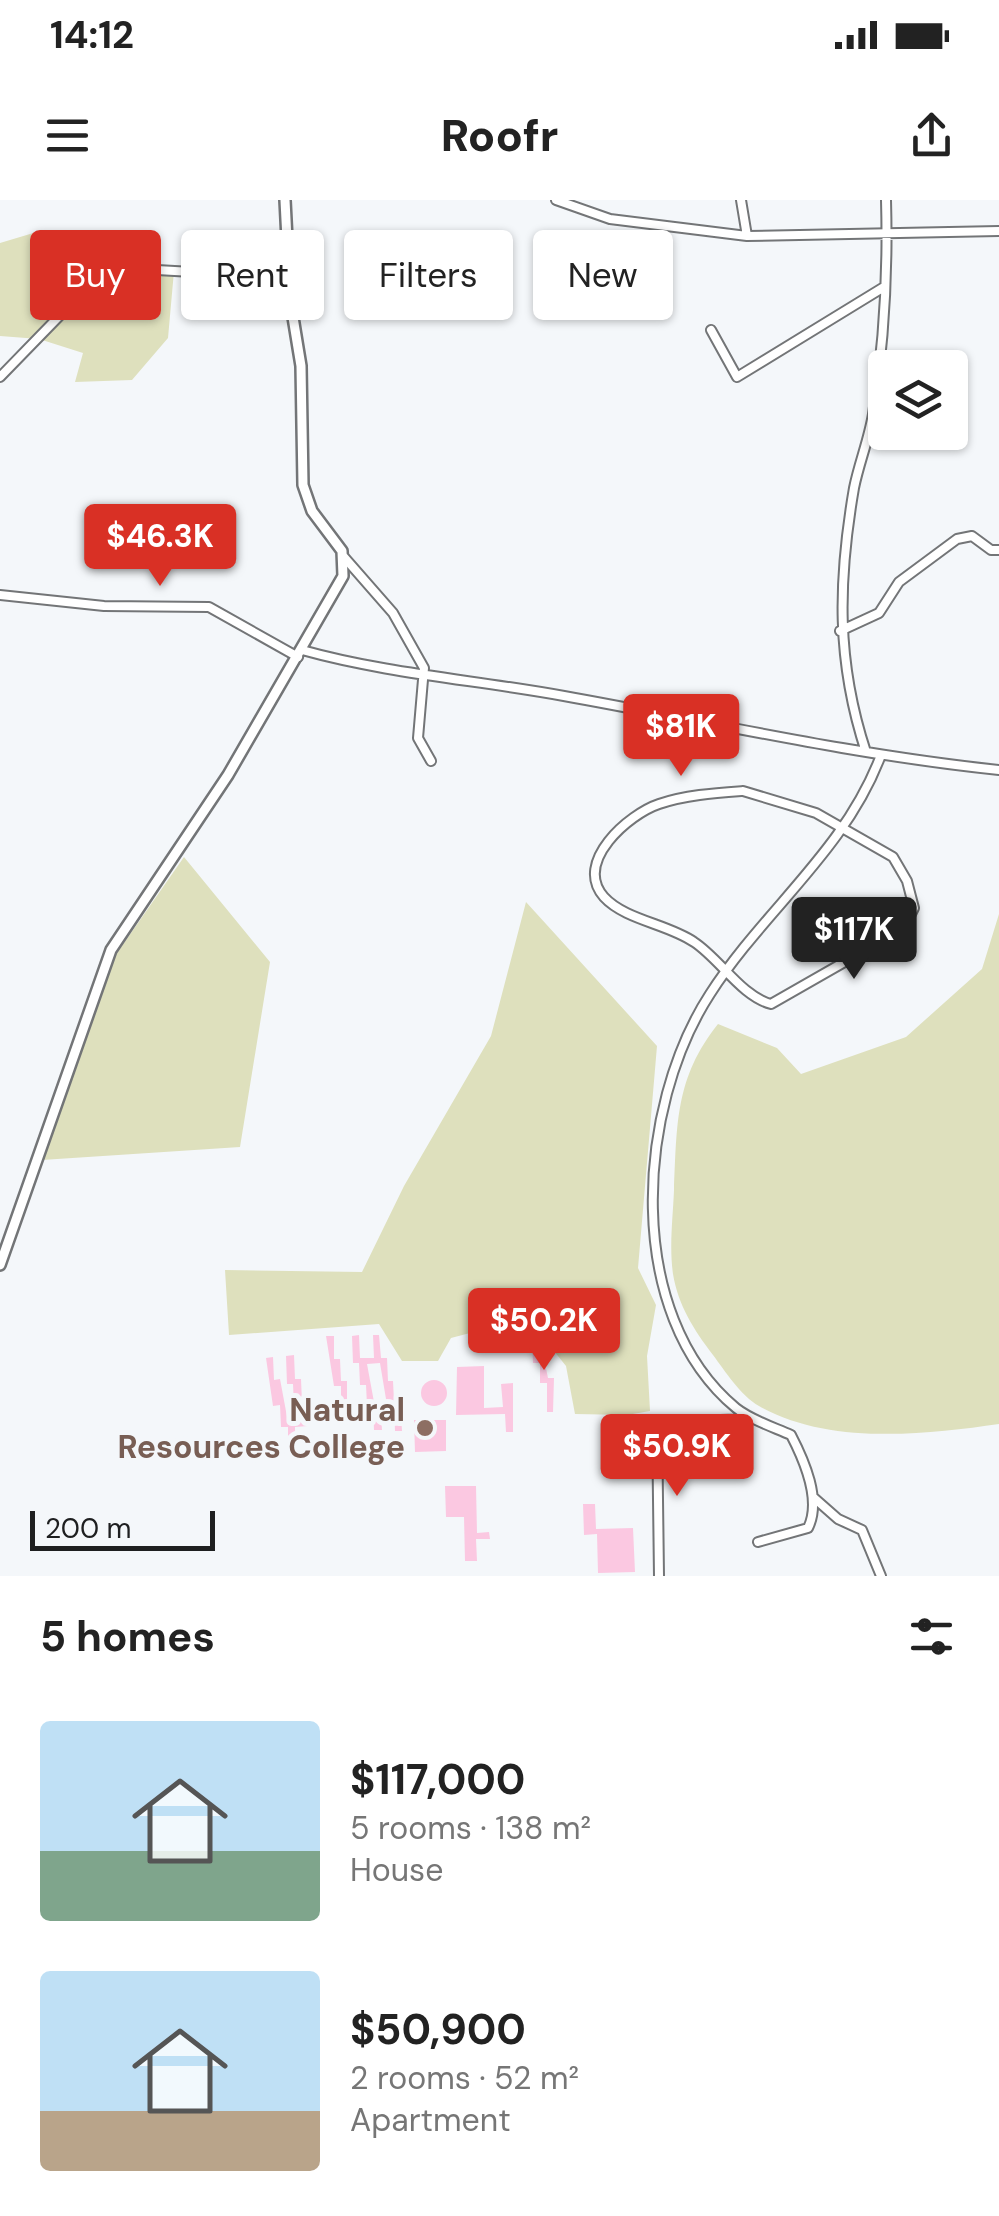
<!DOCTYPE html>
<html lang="en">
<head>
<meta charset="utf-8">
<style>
	:root { --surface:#fff; --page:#f6f6f6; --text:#222; --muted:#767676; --accent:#d93025 }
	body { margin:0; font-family:"DM Sans",sans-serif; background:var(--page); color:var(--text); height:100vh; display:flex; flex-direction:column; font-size:38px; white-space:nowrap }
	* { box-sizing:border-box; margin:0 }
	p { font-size:32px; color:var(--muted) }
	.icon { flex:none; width:55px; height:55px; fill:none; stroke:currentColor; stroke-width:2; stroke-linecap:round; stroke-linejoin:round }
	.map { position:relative; height:1376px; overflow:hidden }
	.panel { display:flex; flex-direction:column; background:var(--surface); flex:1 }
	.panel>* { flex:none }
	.guide { position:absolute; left:30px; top:30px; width:940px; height:90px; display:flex; gap:20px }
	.buttons { position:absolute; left:868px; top:150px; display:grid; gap:20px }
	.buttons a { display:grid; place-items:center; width:100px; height:100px; border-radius:10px; background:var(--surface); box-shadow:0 2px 8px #0004; font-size:50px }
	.scale { position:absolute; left:30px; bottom:25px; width:185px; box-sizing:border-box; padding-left:10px; border:5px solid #1e1f20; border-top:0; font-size:28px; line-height:35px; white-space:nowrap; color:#1e1f20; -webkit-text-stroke:8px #f4f7fa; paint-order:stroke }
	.price { position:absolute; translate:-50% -85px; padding:0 22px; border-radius:10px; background:var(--accent); color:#fff; font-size:32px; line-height:65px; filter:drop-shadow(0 2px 5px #0008) }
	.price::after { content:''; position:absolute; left:50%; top:60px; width:30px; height:22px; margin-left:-15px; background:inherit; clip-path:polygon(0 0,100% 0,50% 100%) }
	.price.active { background:#222; color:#fff }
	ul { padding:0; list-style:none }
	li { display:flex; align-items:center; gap:30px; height:250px; padding:0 40px }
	li span { display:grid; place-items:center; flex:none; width:280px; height:200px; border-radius:10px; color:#555 }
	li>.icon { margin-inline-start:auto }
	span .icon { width:120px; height:120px; fill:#fffc; stroke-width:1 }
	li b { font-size:42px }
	h2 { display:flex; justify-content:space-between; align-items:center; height:120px; padding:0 40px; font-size:42px }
	.tag { padding:0 35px; border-radius:10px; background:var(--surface); box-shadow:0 2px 8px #0004; font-size:35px; line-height:90px }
	.tag.active { background:var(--accent); color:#fff }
	.status { display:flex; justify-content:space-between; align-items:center; height:70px; padding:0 50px; background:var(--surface); direction:ltr }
	.status svg { height:28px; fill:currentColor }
	header { display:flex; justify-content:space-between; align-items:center; height:130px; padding:0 40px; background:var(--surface); font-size:45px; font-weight:800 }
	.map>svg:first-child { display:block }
	.green { fill:#dee0bd }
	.building { fill:#fbc8e1 }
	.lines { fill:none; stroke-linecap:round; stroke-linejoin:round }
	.minor-casing { stroke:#737577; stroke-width:12 }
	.tertiary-casing { stroke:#737577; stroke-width:14 }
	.minor { stroke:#fff; stroke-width:8 }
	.tertiary { stroke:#fff; stroke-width:9 }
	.education-dot { fill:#8d6e63; stroke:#f4f7fa; stroke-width:4 }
	.labels { text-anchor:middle; stroke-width:10; stroke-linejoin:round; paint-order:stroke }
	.education-label { font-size:32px; font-weight:bold; fill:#785e54; stroke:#f4f7fa; text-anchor:end }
</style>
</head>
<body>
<div class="status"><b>14:12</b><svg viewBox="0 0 49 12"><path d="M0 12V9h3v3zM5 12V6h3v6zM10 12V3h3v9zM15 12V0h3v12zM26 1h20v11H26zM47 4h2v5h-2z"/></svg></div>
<header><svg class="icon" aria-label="menu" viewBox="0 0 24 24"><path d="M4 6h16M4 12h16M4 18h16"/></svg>Roofr<svg class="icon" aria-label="share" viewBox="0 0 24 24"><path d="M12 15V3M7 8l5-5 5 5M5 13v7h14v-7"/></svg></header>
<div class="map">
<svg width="999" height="1376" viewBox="0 0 999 1376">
	<rect width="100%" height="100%" fill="#f4f7fa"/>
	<!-- green -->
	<path class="green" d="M40,31l21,76 77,-31 36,-5 -6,67 -36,42 -57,2 8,-29 -44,-14 -39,-3v-93z
		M184,657l86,105 -30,185 -198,13 68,-197z
		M526,702l131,144 -19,222 18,37 -9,51 3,55 -23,4 -52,-1 -9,-48 -24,-30 -72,-3 -19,5 -13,23h-36l-23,-37 -150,11 -4,-65 137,2 42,-86 87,-150z
		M999,714v510c-75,11 -171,21 -240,-18 -18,-10 -34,-35 -46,-51 -19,-25 -35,-50 -40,-81 -4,-27 0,-58 1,-84 3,-66 1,-112 44,-166l59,24 24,26 105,-37 76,-68z"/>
	<!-- building -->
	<path class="building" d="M359,1135l1,23h14l-1,-23h6l2,23h6l1,23h5l1,20 6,-1 2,31h-7l-1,-26h-7l-7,-42 -13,1 7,38 6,-1 2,29h-8l-1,-25h-6l-1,-20h-6l-1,-22h-6l-1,-27z
		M326,1136h8v23h6l1,22h6v24l-6,1v-20h-7z
		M532,1139h8l8,39h6l-1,34h-6v-29h-7v-20h-7z
		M294,1155l1,24h6l1,23h6v24l-13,1v25h-7v-25h-7l-1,-22 -7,1 -7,-48 7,-1 1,23 6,-1 8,43 14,-1v-15h-8l-1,-22h-6l-1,-28z
		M484,1166v42l19,-1 -2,-23 12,-1v49h-7l-1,-18 -49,1 1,-48z
		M421 1193a13 13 0 1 1 26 0a13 13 0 1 1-26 0Z
		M414,1220h32v31l-31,1z
		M445,1286h31l1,47 12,-1 1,7h-14l1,22h-12l-1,-44h-18z
		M583,1304h12l1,25 37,-1 2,44 -37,1 -1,-39 -13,1z"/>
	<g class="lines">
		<defs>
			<path id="minor" d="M556,0l54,19 137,17 252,-5
				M741,0l6,36
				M711,130l26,47 147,-90
				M0,177l72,-74 85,-33 88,5 45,9
				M344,357l49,56 31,55 -6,70 13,23
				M0,395l104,11 105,1 89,50
				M840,431l39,-18 20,-31 58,-43 15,-3 19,14h8
				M302,450c86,24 175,30 262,46 145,26 289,59 435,74
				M866,552c-30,-91 -28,-171 -12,-264 5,-25 15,-49 19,-74 11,-70 15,-144 13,-214
				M743,591l73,22 77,44 14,24 7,27 -10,20 -133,76c-30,-8 -51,-45 -77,-62 -26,-18 -69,-22 -90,-45 -31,-35 25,-83 55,-93 26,-9 56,-11 84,-13z
				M813,1297l25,22 24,11 19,46
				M758,1342l50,-14c14,-28 -4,-68 -17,-93 -18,-8 -40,-15 -55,-27 -113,-94 -100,-300 -26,-414 54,-84 135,-143 171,-239
				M659,1376l-2,-154 95,-3"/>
			<path id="tertiary" d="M0,1065l111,-315 117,-175 115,-199 -1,-25 -30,-40 -9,-26 -2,-119 -11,-67 -5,-99"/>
		</defs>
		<!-- minor casing -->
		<use href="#minor" class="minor-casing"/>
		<!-- tertiary casing -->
		<use href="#tertiary" class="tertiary-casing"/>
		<!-- minor -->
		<use href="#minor" class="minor"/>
		<!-- tertiary -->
		<use href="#tertiary" class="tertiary"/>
	</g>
	<!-- markers -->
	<circle class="education-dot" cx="425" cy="1228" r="10"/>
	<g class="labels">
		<!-- education labels -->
		<g class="education-label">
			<text x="405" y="1221">Natural<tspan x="405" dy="37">Resources College</tspan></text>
		</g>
	</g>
</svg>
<div class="buttons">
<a><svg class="icon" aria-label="layers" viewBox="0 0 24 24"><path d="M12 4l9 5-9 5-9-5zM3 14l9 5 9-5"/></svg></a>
</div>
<div class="scale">200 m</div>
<b class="price" style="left:160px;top:389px">$46.3K</b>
<b class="price" style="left:681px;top:579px">$81K</b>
<b class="price active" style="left:854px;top:782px">$117K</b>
<b class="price" style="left:544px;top:1173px">$50.2K</b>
<b class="price" style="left:677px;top:1299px">$50.9K</b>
<div class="guide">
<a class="tag active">Buy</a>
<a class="tag">Rent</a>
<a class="tag">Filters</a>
<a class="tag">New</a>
</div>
</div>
<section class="panel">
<h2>5 homes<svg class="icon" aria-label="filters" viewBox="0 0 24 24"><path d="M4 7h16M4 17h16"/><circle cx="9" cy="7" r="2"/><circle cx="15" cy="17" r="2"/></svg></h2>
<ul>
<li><span style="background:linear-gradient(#bfe0f5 65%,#7fa58c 0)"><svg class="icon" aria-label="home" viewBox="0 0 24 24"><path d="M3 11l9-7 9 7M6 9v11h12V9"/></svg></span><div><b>$117,000</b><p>5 rooms · 138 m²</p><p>House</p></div></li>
<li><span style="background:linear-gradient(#bfe0f5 70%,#b9a48a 0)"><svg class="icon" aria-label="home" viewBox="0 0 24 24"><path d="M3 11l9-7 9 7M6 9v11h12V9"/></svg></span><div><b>$50,900</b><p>2 rooms · 52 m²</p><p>Apartment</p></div></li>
</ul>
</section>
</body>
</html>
